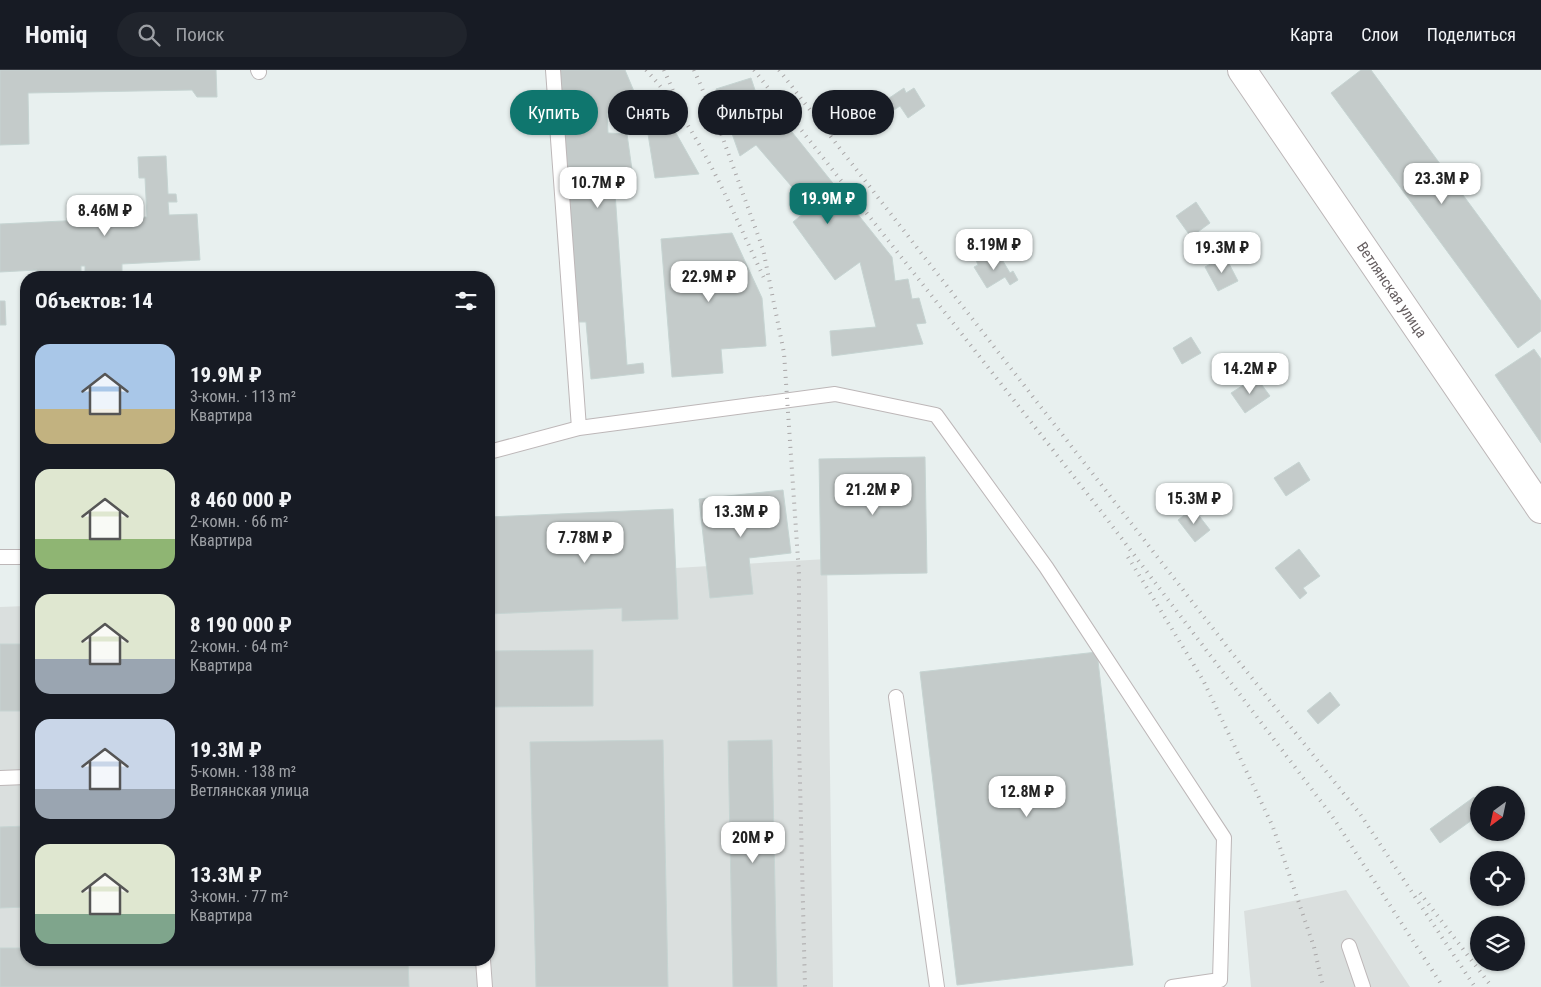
<!DOCTYPE html>
<html lang="ru">
<head>
<meta charset="utf-8">
<style>
	:root { --surface:#171b24; --page:#20242c; --text:#f1f3f6; --muted:#9ea1a6; --line:#363941; --accent:#0f766e }
	body { margin:0; font-family:"Roboto Condensed",sans-serif; background:var(--page); color:var(--text); height:100vh; display:flex; flex-direction:column; font-size:19px; white-space:nowrap }
	* { box-sizing:border-box; margin:0 }
	p { font-size:16px; color:var(--muted) }
	.icon { flex:none; width:28px; height:28px; fill:none; stroke:currentColor; stroke-width:2; stroke-linecap:round; stroke-linejoin:round }
	.map { position:relative; flex:1; overflow:hidden }
	.drawer { position:absolute; left:20px; top:201px; width:475px; height:695px; display:flex; flex-direction:column; background:var(--surface); border-radius:20px; box-shadow:0 1px 4px #0004 }
	.drawer>* { flex:none }
	.hud { position:absolute; left:510px; top:20px; width:475px; height:45px; display:flex; gap:10px }
	.needle { width:32px; rotate:213deg }
	.tools { position:absolute; left:1470px; top:716px; display:grid; gap:10px }
	.tools a { display:grid; place-items:center; width:55px; height:55px; border-radius:50%; background:var(--surface); box-shadow:0 1px 4px #0004; font-size:25px }
	.price { position:absolute; translate:-50% -42px; padding:0 11px; border-radius:10px; background:#fff; color:#222; font-size:16px; line-height:32px; filter:drop-shadow(0 1px 2px #0008) }
	.price::after { content:''; position:absolute; left:50%; top:30px; width:15px; height:11px; margin-left:-8px; background:inherit; clip-path:polygon(0 0,100% 0,50% 100%) }
	.price.current { background:var(--accent); color:#fff }
	ul { padding:0; list-style:none }
	li { display:flex; align-items:center; gap:15px; height:125px; padding:0 15px }
	li span { display:grid; place-items:center; flex:none; width:140px; height:100px; border-radius:15px; color:#555 }
	li>.icon { margin-inline-start:auto }
	span .icon { width:60px; height:60px; fill:#fffc; stroke-width:1 }
	li b { font-size:21px }
	h2 { display:flex; justify-content:space-between; align-items:center; height:60px; padding:0 15px; font-size:21px }
	.tag { padding:0 18px; border-radius:22px; background:var(--surface); box-shadow:0 1px 4px #0004; font-size:18px; line-height:45px }
	.tag.current { background:var(--accent); color:#fff }
	header { display:flex; align-items:center; gap:30px; box-sizing:border-box; height:70px; padding:0 25px; background:var(--surface); border-bottom:1px solid var(--line) }
	header strong { font-size:24px }
	nav { display:flex; gap:28px; margin-inline-start:auto; font-size:18px }
	.search { width:350px; height:45px; background:var(--page); display:flex; align-items:center; gap:12px; box-sizing:border-box; padding:0 18px; border-radius:28px; color:var(--muted); font-size:19px }
	.map>svg:first-child { display:block }
	.industrial { fill:#dadfde }
	.building { fill:#c4cbca; stroke:#c6d4d2 }
	.lines { fill:none; stroke-linecap:round; stroke-linejoin:round }
	.service-casing { stroke:#bdb7b8; stroke-width:16 }
	.minor-casing { stroke:#bdb7b8; stroke-width:30 }
	.service { stroke:#fff; stroke-width:14 }
	.minor { stroke:#fff; stroke-width:28 }
	.rail { stroke:#a9a6a7; stroke-width:4; stroke-dasharray:1 6; stroke-linecap:butt }
	.labels { text-anchor:middle; stroke-width:5; stroke-linejoin:round; paint-order:stroke }
	.street-label { font-size:15px; fill:#665f61; stroke:#fff }
</style>
</head>
<body>
<header>
<strong>Homiq</strong>
<div class="search"><svg class="icon" aria-label="search" viewBox="0 0 24 24"><circle cx="10" cy="10" r="6"/><path d="M15 15l6 6"/></svg>Поиск</div>
<nav><a>Карта</a><a>Слои</a><a>Поделиться</a></nav>
</header>
<div class="map">
<svg width="1541" height="917" viewBox="0 0 1541 917">
	<rect width="100%" height="100%" fill="#e8f0ef"/>
	<!-- industrial -->
	<path class="industrial" d="M827,489l6,428h-833v-380l26,-1v354h463v-381z
		M1346,820l64,97h-159l-7,-76z"/>
	<!-- building -->
	<path class="building" d="M0,0h216l1,27h-20l-5,-7 -164,3 1,51 -29,1z
		M559,0h66l16,38 -34,5 1,20 19,1 6,43 -19,1 13,187 16,-2 1,10 -53,6 -5,-57h-8z
		M1361,0h10l170,231v30l-23,17 -187,-255z
		M751,8l10,30 7,-6 124,155 3,24 13,-2 4,20 7,-1 7,25 -10,1 7,20 -91,12 -2,-25 46,-4 -16,-65 -25,18 -42,-58 17,-14 -54,-63 -16,11 -24,-67z
		M904,18l2,5 8,-5 11,18 -17,12 -8,-12 -17,11 -7,-10z
		M656,38l16,18 27,48 -44,4 -7,-44 -6,-20z
		M166,86l2,38h8l1,8h-9l1,13 28,-1 3,46 -78,4v10l-37,2v-10h-4v12h-44v-8l-37,2v-48l147,-7 -2,-39h-6l-1,-21z
		M1196,132l14,21 -19,14 -15,-21z
		M732,163l30,65 4,48 -45,3 2,24 -51,4 -11,-138z
		M985,185l4,7 11,-6 10,17 3,-2 5,9 -8,5 -5,-8 -18,11 -13,-21 4,-2 -2,-5z
		M1225,186l13,25 -20,10 -13,-24z
		M0,231h5l1,24h-6z
		M1191,267l10,16 -19,11 -9,-16z
		M1534,279l7,10v84l-46,-68z
		M1256,307l14,19 -25,17 -14,-20z
		M925,387l2,116 -106,2 -2,-116z
		M1299,392l11,18 -24,16 -12,-18z
		M783,420l8,63 -42,5 4,36 -43,4 -11,-99z
		M1193,438l17,22 -15,12 -17,-22z
		M673,439l5,110 -56,2v-13l-133,6v-97z
		M1299,479l21,27 -17,12 4,5 -7,6 -25,-31z
		M0,574h26v67h-26z
		M593,580v56l-104,1v-56z
		M1097,582l36,313 -176,20 -37,-313z
		M1330,622l10,13 -22,19 -11,-13z
		M663,670l5,247h-132l-6,-245z
		M772,670l5,247h-44l-5,-246z
		M1474,727l5,6v12l-39,28 -10,-14z
		M26,756v81l-26,1v-81z
		M0,878h26v12h382l1,27h-409z"/>
	<g class="lines">
		<defs>
			<path id="service" d="M258,0l1,2
				M579,358l256,-34 101,21 110,152 178,271 -4,142 -48,7
				M489,382l90,-24 -26,-358
				M0,487h26
				M896,627l41,290
				M0,708l26,-1
				M1349,876l14,41
				M483,890l2,27"/>
			<g id="minor">
				<path id="s1" d="M1242,0l299,439"/>
			</g>
		</defs>
		<!-- service casing -->
		<use href="#service" class="service-casing"/>
		<!-- minor casing -->
		<use href="#minor" class="minor-casing"/>
		<!-- service -->
		<use href="#service" class="service"/>
		<!-- minor -->
		<use href="#minor" class="minor"/>
		<!-- rail -->
		<path class="rail" d="M646,0c53,56 86,141 119,210
			M664,0l14,32
			M694,0l24,55 45,124 21,104 15,221v167l6,246
			M754,0l343,436 235,310 111,171
			M779,0l453,583 128,161 115,173
			M1128,487l75,123 70,147 41,120 9,40
			M1420,823l72,94"/>
	</g>
	<g class="labels">
		<!-- street labels -->
		<g class="street-label">
			<text dy="5" stroke="none"><textPath href="#s1" startOffset="266">Ветлянская улица</textPath></text>
		</g>
	</g>
</svg>
<div class="tools">
<a><svg class="needle" viewBox="-14 -14 28 28"><path d="M0-13l5 13h-10z" fill="#e53935"/><path d="M0 13l5-13h-10z" fill="#9ea1a6"/></svg></a>
<a><svg class="icon" aria-label="locate" viewBox="0 0 24 24"><circle cx="12" cy="12" r="6"/><path d="M12 2v4M12 18v4M2 12h4M18 12h4"/></svg></a>
<a><svg class="icon" aria-label="layers" viewBox="0 0 24 24"><path d="M12 4l9 5-9 5-9-5zM3 14l9 5 9-5"/></svg></a>
</div>
<b class="price" style="left:1442px;top:135px">23.3M ₽</b>
<b class="price" style="left:598px;top:139px">10.7M ₽</b>
<b class="price current" style="left:828px;top:155px">19.9M ₽</b>
<b class="price" style="left:105px;top:167px">8.46M ₽</b>
<b class="price" style="left:994px;top:201px">8.19M ₽</b>
<b class="price" style="left:1222px;top:204px">19.3M ₽</b>
<b class="price" style="left:709px;top:233px">22.9M ₽</b>
<b class="price" style="left:1250px;top:325px">14.2M ₽</b>
<b class="price" style="left:873px;top:446px">21.2M ₽</b>
<b class="price" style="left:1194px;top:455px">15.3M ₽</b>
<b class="price" style="left:741px;top:468px">13.3M ₽</b>
<b class="price" style="left:585px;top:494px">7.78M ₽</b>
<b class="price" style="left:1027px;top:748px">12.8M ₽</b>
<b class="price" style="left:753px;top:794px">20M ₽</b>
<div class="hud">
<a class="tag current">Купить</a>
<a class="tag">Снять</a>
<a class="tag">Фильтры</a>
<a class="tag">Новое</a>
</div>
<section class="drawer">
<h2>Объектов: 14<svg class="icon" aria-label="filters" viewBox="0 0 24 24"><path d="M4 7h16M4 17h16"/><circle cx="9" cy="7" r="2"/><circle cx="15" cy="17" r="2"/></svg></h2>
<ul>
<li><span style="background:linear-gradient(#a9c7e8 65%,#c2b280 0)"><svg class="icon" aria-label="home" viewBox="0 0 24 24"><path d="M3 11l9-7 9 7M6 9v11h12V9"/></svg></span><div><b>19.9M ₽</b><p>3-комн. · 113 m²</p><p>Квартира</p></div></li>
<li><span style="background:linear-gradient(#dfe7d0 70%,#8fb573 0)"><svg class="icon" aria-label="home" viewBox="0 0 24 24"><path d="M3 11l9-7 9 7M6 9v11h12V9"/></svg></span><div><b>8 460 000 ₽</b><p>2-комн. · 66 m²</p><p>Квартира</p></div></li>
<li><span style="background:linear-gradient(#dfe7d0 65%,#9aa5b1 0)"><svg class="icon" aria-label="home" viewBox="0 0 24 24"><path d="M3 11l9-7 9 7M6 9v11h12V9"/></svg></span><div><b>8 190 000 ₽</b><p>2-комн. · 64 m²</p><p>Квартира</p></div></li>
<li><span style="background:linear-gradient(#c9d6e8 70%,#9aa5b1 0)"><svg class="icon" aria-label="home" viewBox="0 0 24 24"><path d="M3 11l9-7 9 7M6 9v11h12V9"/></svg></span><div><b>19.3M ₽</b><p>5-комн. · 138 m²</p><p>Ветлянская улица</p></div></li>
<li><span style="background:linear-gradient(#dfe7d0 70%,#7fa58c 0)"><svg class="icon" aria-label="home" viewBox="0 0 24 24"><path d="M3 11l9-7 9 7M6 9v11h12V9"/></svg></span><div><b>13.3M ₽</b><p>3-комн. · 77 m²</p><p>Квартира</p></div></li>
</ul>
</section>
</div>
</body>
</html>
